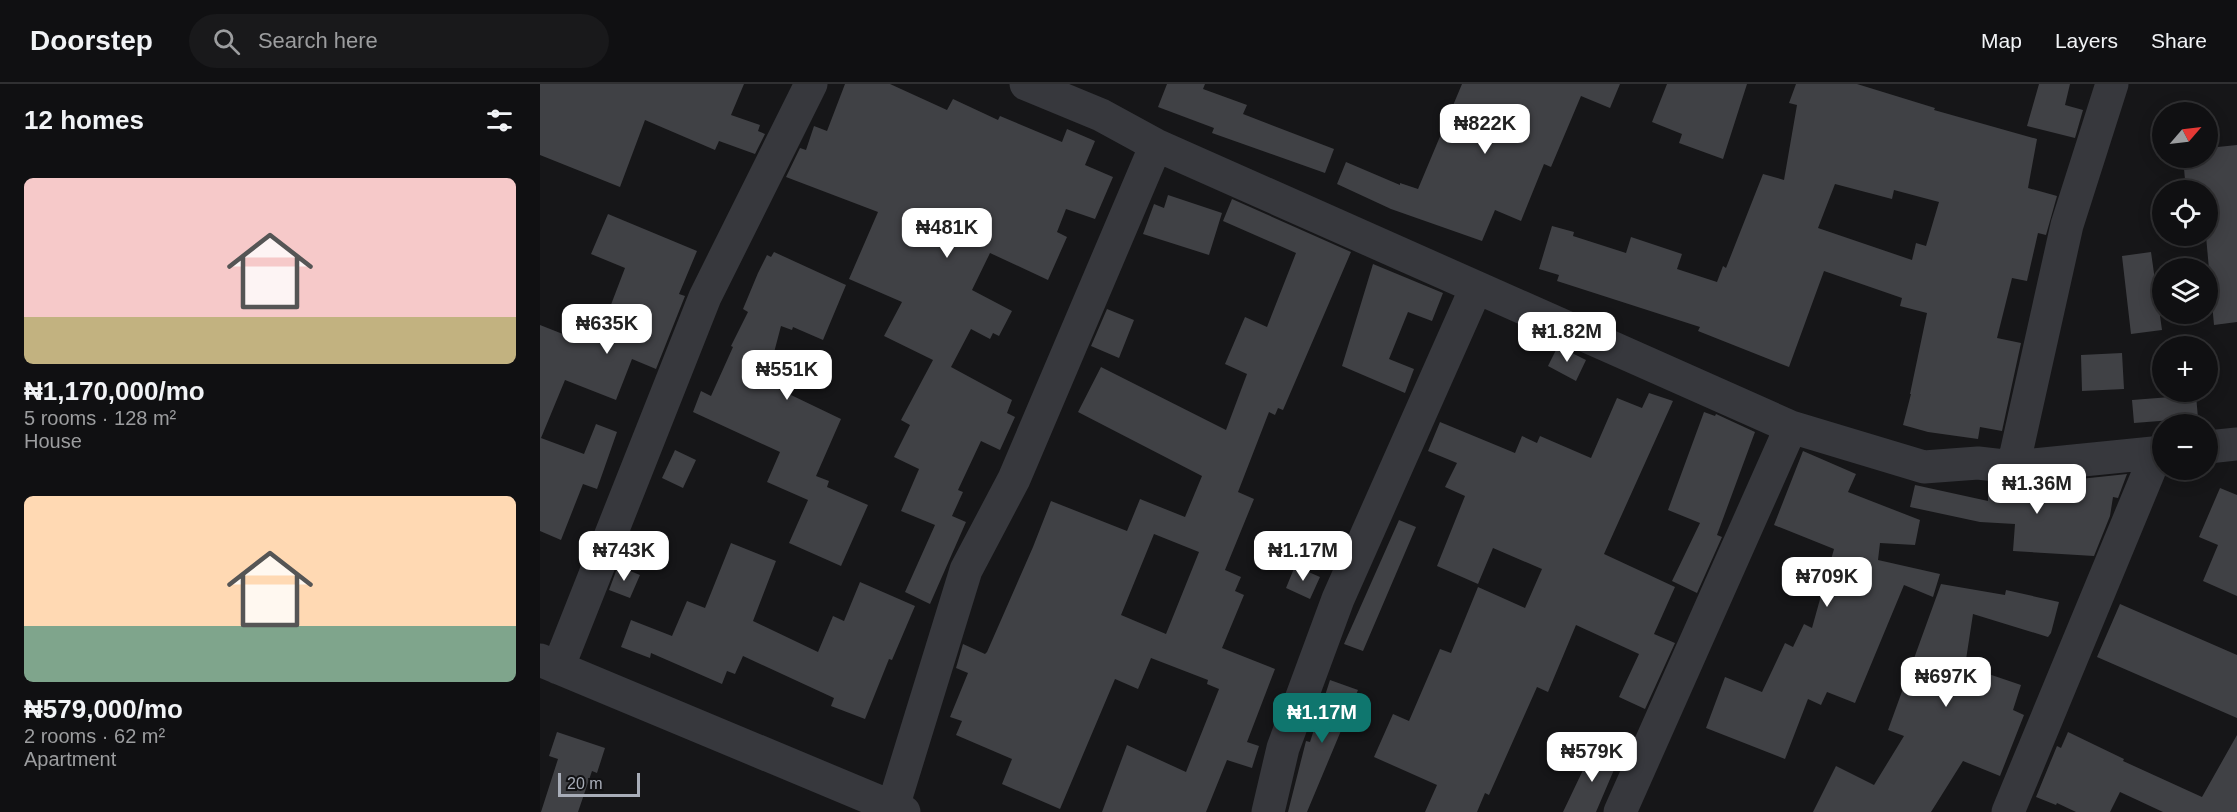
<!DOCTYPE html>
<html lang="en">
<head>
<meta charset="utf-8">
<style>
	:root { --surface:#101012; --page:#19191b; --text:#f1f3f6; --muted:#9c9d9f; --line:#303032; --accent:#0f766e }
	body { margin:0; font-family:Arial,sans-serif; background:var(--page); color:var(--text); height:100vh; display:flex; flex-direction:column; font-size:22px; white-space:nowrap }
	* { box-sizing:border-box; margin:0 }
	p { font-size:20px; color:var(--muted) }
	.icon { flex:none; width:33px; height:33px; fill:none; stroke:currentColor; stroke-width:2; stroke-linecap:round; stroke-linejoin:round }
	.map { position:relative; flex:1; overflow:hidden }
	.panel { display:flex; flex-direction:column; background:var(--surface); width:540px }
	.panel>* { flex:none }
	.needle { width:39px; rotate:62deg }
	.buttons { position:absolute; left:1612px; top:18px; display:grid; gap:12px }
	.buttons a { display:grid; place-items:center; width:66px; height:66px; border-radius:50%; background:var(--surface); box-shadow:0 3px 15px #0003,0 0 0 2px var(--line); font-size:30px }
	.scale { position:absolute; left:18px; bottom:15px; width:82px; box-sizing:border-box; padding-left:6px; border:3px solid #a8adb8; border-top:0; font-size:16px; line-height:21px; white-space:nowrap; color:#a8adb8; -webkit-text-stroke:4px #111113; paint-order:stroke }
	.price { position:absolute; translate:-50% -51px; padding:0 14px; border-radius:12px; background:#fff; color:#222; font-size:20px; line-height:39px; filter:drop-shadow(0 2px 3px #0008) }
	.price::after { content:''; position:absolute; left:50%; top:36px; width:18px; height:14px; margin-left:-9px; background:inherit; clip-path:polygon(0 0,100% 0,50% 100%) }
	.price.selected { background:var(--accent); color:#fff }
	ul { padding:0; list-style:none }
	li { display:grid; align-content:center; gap:12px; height:318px; padding:0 24px }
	li span { display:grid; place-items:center; height:186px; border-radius:9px; color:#555 }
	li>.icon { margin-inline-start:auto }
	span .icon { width:108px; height:108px; fill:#fffc; stroke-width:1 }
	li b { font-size:26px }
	h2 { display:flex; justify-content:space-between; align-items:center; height:72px; padding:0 24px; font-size:26px }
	header { display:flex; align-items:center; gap:36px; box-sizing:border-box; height:84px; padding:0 30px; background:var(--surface); border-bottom:2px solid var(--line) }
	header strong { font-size:28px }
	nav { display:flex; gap:33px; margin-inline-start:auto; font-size:21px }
	.search { width:420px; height:54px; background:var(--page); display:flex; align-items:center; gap:15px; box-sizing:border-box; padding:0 21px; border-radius:33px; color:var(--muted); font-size:22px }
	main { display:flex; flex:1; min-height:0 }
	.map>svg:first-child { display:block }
	.building { fill:#404145; fill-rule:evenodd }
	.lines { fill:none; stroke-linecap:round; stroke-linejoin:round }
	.minor { stroke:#37383d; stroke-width:33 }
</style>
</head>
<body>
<header>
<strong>Doorstep</strong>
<div class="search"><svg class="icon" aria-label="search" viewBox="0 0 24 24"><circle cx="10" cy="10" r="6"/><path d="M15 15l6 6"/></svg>Search here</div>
<nav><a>Map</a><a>Layers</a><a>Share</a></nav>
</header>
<main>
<section class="panel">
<h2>12 homes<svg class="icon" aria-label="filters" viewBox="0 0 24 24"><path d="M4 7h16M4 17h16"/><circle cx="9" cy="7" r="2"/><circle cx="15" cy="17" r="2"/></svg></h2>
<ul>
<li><span style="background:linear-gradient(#f6c9c9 75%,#c2b280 0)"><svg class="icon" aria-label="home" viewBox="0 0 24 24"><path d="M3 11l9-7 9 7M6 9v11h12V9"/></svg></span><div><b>₦1,170,000/mo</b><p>5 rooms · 128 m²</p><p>House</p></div></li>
<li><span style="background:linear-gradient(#ffd9b3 70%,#7fa58c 0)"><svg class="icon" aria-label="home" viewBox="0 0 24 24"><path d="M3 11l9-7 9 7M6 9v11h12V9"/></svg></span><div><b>₦579,000/mo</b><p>2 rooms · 62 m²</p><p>Apartment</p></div></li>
</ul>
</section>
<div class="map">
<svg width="1697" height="728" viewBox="0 0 1697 728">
	<rect width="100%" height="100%" fill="#161618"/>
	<!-- building -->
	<path class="building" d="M0,0h204l-13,31 29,10 -2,6 7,3 -10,20 -36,-13 -4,9 -70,-30 -25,67 -80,-32z
		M305,0h45l57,26 6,-11 45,21 2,-4 62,26 5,-13 28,12 -10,24 28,12 -18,42 -29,-10 -9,23 10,5 -19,43 -58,-27 -18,37 40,21 -13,25 -6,-3 -3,6 -19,-10 -20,38 61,33 -5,13 8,4 -15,33 -19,-9 -23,49 5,2 -11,24 14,6 -36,82 -25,-12 30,-67 -34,-14 18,-42 -25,-12 16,-32 -9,-5 32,-60 -49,-24 18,-34 -53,-23 29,-67 -92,-35 14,-29 6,2 8,-24 13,5z
		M627,0h38l-2,5 44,16 -4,9 91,35 -9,24 -113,-40 2,-5 -56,-21z
		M922,0h158l-10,24 -29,-12 -30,71 -7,-3 -23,57 -26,-11 -13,31 -91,-32 -54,-25 9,-22 54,23v-2l18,6z
		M1127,0h80l-24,75 -44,-16 3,-9 -30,-12z
		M1256,0h61l78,24 -1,2 103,29 -9,49 29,8 -11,39 -8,-2 -11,48 -15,-3 -15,60 24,5 -19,88 -22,-4 -2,12 -50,-7 -25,-7 8,-31h-1l17,-81 -27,-7 2,-8 -78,-27 -35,96 -91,-36 2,-4 -143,-46 2,-6 -20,-6 13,-43 22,6 -1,4 53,17 5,-16 51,17 -5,15 40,13 6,-16 3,2 37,-94 21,6 13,-75 -8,-2zM1295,100l57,15 2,-9 45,12 -13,44 -10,-3 -4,17 -94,-32z
		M1499,0h31l-5,21 18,5 -8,28 -48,-12z
		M1697,61v177l-23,3 -8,-89h2v-46h-22l-3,-32h25v-10z
		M628,111l54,18 -13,42 -66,-21 11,-30 10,4z
		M692,115l119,53 -68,158 -5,-2 -3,7 -6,-3 -31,80 16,7 -29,71 16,7 -6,14 9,4 -22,53 53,21 -28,73 12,4 -7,22 -25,-8 -21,52h-104l25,-67 59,27 33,-83 -12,-5 1,-4 -57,-22 -13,31 -23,-10 -55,130 -58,-25 10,-25 -56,-24 6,-14 -12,-4 18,-44 -12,-5 7,-24 22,10 2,-2 46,-105 18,-46 76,30 13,-32 45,18 17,-41 -124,-64 23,-45 125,63 21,-56 -22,-10 20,-47 22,10 29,-74 -73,-32zM614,450l45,18 -33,82 -45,-19z
		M68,130l89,37 -18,43 6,2 -29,73 -24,-10 -16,41 -51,-20 -24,58 43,16 12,-30 21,8 -20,57 -14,-5 -22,56 -21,-9v-206l38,15 9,-23 17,6 21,-55 -34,-14z
		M234,168l72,33 -23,55 -30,-13 -1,3 -11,-4 -15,57 75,36 -25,57 13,5 -2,6 41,18 -27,61 -52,-23 19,-43 -41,-18 13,-30 -87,-40 8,-21 10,5 22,-49 -2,-1 17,-34 -5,-3 15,-36 9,-18 4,2z
		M1611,168l11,78 -31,4 -9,-78z
		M833,180l70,29 -11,28 -24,-9 -19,47 25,10 -9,24 -63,-27z
		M567,225l27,11 -15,38 -28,-12z
		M1018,262l28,14 -10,21 -28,-15z
		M1582,269l2,36 -42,2 -1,-36z
		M1109,309l24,8 -69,153 71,33 -21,47 21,9 -30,66 -26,-12 20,-43 -63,-29 -28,67 -11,-5 -48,108 -4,-2 -8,19h-52l12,-27 -63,-28 19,-43 16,7 31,-72 11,4 27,-66 47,21 17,-39 -49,-21 -15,36 -41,-18 28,-70 -20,-9 12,-24 -29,-12 12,-29 75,31 7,-17 15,7 3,-7 51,22 26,-60 25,10z
		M1656,311l2,23 -64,5 -2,-23z
		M1164,328l11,4 1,-2 39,18 -38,103 5,2 -25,56 -25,-12 28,-58 -32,-13z
		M135,366l21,10 -13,28 -21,-10z
		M1263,367l53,23 -8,18 72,28 -5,25 -35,-2 -2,17 62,14 -7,23 -29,-12 -49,118 -28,-11 -6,13 -13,-6 -23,60 -79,-31 19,-51 37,15 23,-49 8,4 11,-23 8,4 22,-79 -60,-24z
		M1587,390l-9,24 -5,-1 -3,19 -16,40 -81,-5 2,-27 -35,-2 -70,-15 5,-22 73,16v-8l90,5 2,-19z
		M1680,404l17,7v101l-34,-15 15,-36 -19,-8z
		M859,436l17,7 -53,124 -19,-7z
		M191,459l45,18 -23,60 65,31 15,-36 11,5 16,-39 55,24 -23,54 -3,-1 -24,60 -34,-13 3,-8 -91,-42 -8,18 -8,-3 -5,13 -71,-31 -1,5 -29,-11 10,-27 41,16 15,-35 18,7z
		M78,482l22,9 -10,23 -21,-8z
		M755,482l25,11 -10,22 -24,-11z
		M1401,500l64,11 1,-5 53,12 -8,31 -3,4 -75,-23 -8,52 56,19 -8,25 11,5 -24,61 -37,-15 -32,51h-118l23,-46 38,19 30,-49 -16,-6z
		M1580,520l117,51v63l-140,-61z
		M790,596l28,10 -51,122h-19l18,-71 4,1z
		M17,648l48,16 -8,25 -5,-2 -14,41h-37l17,-53 -9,-3z
		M1528,648l56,27 -1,2 79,36 35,-62v77h-74l-43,-20 -10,20h-34l-19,-9 -1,2 -20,-8 21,-51 4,2z
		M1054,663l25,11 -23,54h-33z"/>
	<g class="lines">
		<!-- minor -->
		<path class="minor" d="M486,0l75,31 55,30 635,282 133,40 54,-4 35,4 150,-15
			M1668,363l29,-3
			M1473,383l54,-242 45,-141
			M0,576l364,152
			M18,584l147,-371 106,-213
			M353,723l73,-237 48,-91 142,-334
			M728,728l15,-64 55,-149 138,-311
			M1080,728l171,-385
			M1468,728l149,-360"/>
	</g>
</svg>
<div class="buttons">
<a><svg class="needle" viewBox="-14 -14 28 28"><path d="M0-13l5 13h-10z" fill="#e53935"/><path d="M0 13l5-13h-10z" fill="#9c9d9f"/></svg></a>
<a><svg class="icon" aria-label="locate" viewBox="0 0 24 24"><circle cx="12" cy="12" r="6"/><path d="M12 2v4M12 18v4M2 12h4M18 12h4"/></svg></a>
<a><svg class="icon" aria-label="layers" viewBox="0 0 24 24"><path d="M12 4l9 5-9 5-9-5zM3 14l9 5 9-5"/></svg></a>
<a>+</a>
<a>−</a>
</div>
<div class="scale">20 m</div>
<b class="price" style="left:945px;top:71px">₦822K</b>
<b class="price" style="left:407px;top:175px">₦481K</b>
<b class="price" style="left:67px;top:271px">₦635K</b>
<b class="price" style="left:1027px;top:279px">₦1.82M</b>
<b class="price" style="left:247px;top:317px">₦551K</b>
<b class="price" style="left:1497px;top:431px">₦1.36M</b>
<b class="price" style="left:84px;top:498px">₦743K</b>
<b class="price" style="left:763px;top:498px">₦1.17M</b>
<b class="price" style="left:1287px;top:524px">₦709K</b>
<b class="price" style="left:1406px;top:624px">₦697K</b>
<b class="price selected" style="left:782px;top:660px">₦1.17M</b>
<b class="price" style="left:1052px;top:699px">₦579K</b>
</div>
</main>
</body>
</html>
